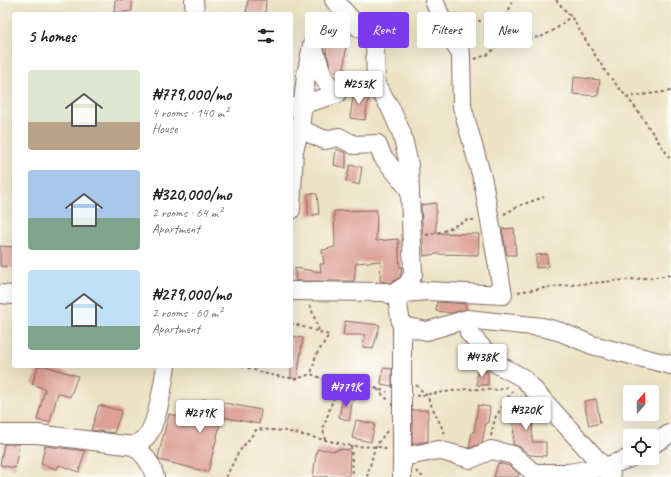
<!DOCTYPE html>
<html lang="en">
<head>
<meta charset="utf-8">
<style>
	:root { --surface:#fff; --page:#f2f2f2; --text:#222; --muted:#767676; --accent:#7c3aed }
	body { margin:0; font-family:Caveat,sans-serif; background:var(--page); color:var(--text); height:100vh; display:flex; flex-direction:column; font-size:15px; white-space:nowrap }
	* { box-sizing:border-box; margin:0 }
	p { font-size:13px; color:var(--muted) }
	.icon { flex:none; width:22px; height:22px; fill:none; stroke:currentColor; stroke-width:2; stroke-linecap:round; stroke-linejoin:round }
	.map { position:relative; flex:1; overflow:hidden }
	.details { position:absolute; left:12px; top:12px; width:281px; height:356px; display:flex; flex-direction:column; background:var(--surface); border-radius:4px; box-shadow:0 4px 16px #0002 }
	.details>* { flex:none }
	.top-card { position:absolute; left:305px; top:12px; width:306px; height:36px; display:flex; gap:8px }
	.needle { width:26px; rotate:20deg }
	.controls { position:absolute; left:623px; top:385px; display:grid; gap:8px }
	.controls a { display:grid; place-items:center; width:36px; height:36px; border-radius:4px; background:var(--surface); box-shadow:0 4px 16px #0002; font-size:20px }
	.price { position:absolute; translate:-50% -34px; padding:0 9px; border-radius:4px; background:#fff; color:#222; font-size:13px; line-height:26px; filter:drop-shadow(0 1px 2px #0008) }
	.price::after { content:''; position:absolute; left:50%; top:24px; width:12px; height:9px; margin-left:-6px; background:inherit; clip-path:polygon(0 0,100% 0,50% 100%) }
	.price.selected { background:var(--accent); color:#fff }
	ul { padding:0; list-style:none }
	li { display:flex; align-items:center; gap:12px; height:100px; padding:0 16px }
	li span { display:grid; place-items:center; flex:none; width:112px; height:80px; border-radius:4px; color:#555 }
	li>.icon { margin-inline-start:auto }
	span .icon { width:48px; height:48px; fill:#fffc; stroke-width:1 }
	li b { font-size:17px }
	h2 { display:flex; justify-content:space-between; align-items:center; height:48px; padding:0 16px; font-size:17px }
	.tag { padding:0 14px; border-radius:4px; background:var(--surface); box-shadow:0 4px 16px #0002; font-size:14px; line-height:36px }
	.tag.selected { background:var(--accent); color:#fff }
	.map>svg:first-child { display:block }
	.building { fill:#dda095 }
	.lines { fill:none; stroke-linecap:round; stroke-linejoin:round }
	.minor-casing { stroke:#836461; stroke-width:20 }
	.path { stroke:#836461; stroke-width:2; stroke-dasharray:3 3; stroke-linecap:butt }
	.minor { stroke:#fff; stroke-width:18 }
</style>
</head>
<body>
<div class="map">
<svg width="671" height="477" viewBox="0 0 671 477">
	<rect width="100%" height="100%" fill="#fdfcf7"/>
	<filter id="ink" filterUnits="userSpaceOnUse"><feTurbulence type="fractalNoise" baseFrequency=".025" numOctaves="2"/><feDisplacementMap in="SourceGraphic" scale="8" xChannelSelector="R" yChannelSelector="G"/><feConvolveMatrix kernelMatrix="1 2 1 2 8 2 1 2 1" color-interpolation-filters="sRGB"/></filter>
	<filter id="wash" filterUnits="userSpaceOnUse"><feTurbulence type="fractalNoise" baseFrequency=".012" numOctaves="4" result="noise"/><feDisplacementMap in="SourceGraphic" scale="16" xChannelSelector="R" yChannelSelector="G"/><feGaussianBlur stdDeviation="0.9" result="paint"/><feColorMatrix in="noise" values="0 0 0 0 0 0 0 0 0 0 0 0 0 0 0 0 0 1.4 0 .05"/><feComposite in="paint" operator="in"/></filter>
	<g filter="url(#wash)">
		<rect width="100%" height="100%" fill="#ece3c4"/>
		<g id="blocks">
			<!-- building -->
			<path class="building" d="M115,0h17v11l-18,2z
				M248,0h18l-1,14 -19,-1z
				M329,24l13,1 5,6 -3,41 -12,-1 -6,-19z
				M574,77l26,3 -2,16 -25,-2z
				M354,90l15,3 -4,27 -15,-2z
				M336,149l10,4v15l-12,-3z
				M350,165l12,2 -3,18 -13,-4z
				M308,193l9,1 2,20 -11,2z
				M436,203v30l43,1 -1,21 -41,-1 -13,2 -3,-51z
				M377,210l-1,31 22,-2 2,28h2l-2,10 -9,6 -11,-2 1,-20 -25,2 -2,18h-58l-1,-13 26,4 -1,-8h4l-2,-14 13,-3 -1,-36z
				M514,228l2,27h-9l-5,-26z
				M0,246l14,1v20l-14,-1z
				M547,254l1,13 -12,1v-13z
				M437,302l29,2v5l-14,4 -16,-2z
				M345,321l35,4 -7,24 -10,-2 2,-12h-22z
				M291,336l12,2 -6,41 -6,-1z
				M38,366h7l33,10 -8,21 -12,-4 -8,29 -13,-2 8,-31 -13,-5z
				M383,368l9,1v17l-11,-2z
				M477,371h11v14h-11z
				M343,396l10,2 -4,23 -10,-4z
				M203,399l58,11 -2,14 -37,-7 -14,55 -49,-12 -1,-3 11,-43 30,7z
				M596,399l4,24 -11,3 -5,-25z
				M515,403l18,2 -1,37h14v14l-16,-1 -10,-8 -7,-3z
				M99,405l23,6 -8,22 -23,-3z
				M478,405l12,2 -2,16h-2l-4,20 -12,5h-1l3,-16h2z
				M412,410h16v31l-16,3z
				M356,420l19,4 -4,18 -19,-4z
				M4,444h15l-4,24 -15,-3z
				M45,446l40,5 -6,21 -20,-7 -2,4 -16,-5z
				M317,449l20,2v-2l13,1 -1,26 -36,1z
				M498,463l12,3 9,8 -1,3h-24z"/>
		</g>
	</g>
	<g filter="url(#ink)">
		<use href="#blocks" fill-opacity="0" stroke="#836461" stroke-width="1"/>
		<g class="lines">
			<defs>
				<path id="minor" d="M194,0l1,14
					M334,0l24,27 11,6 6,10 1,42 14,22 12,27 7,31 4,109 -5,10 -15,10
					M312,45l-6,30 -6,54 25,11 14,-3 15,8 23,-1 6,13 26,32
					M294,107l43,-13 -13,-15 -11,-33
					M291,210l3,-60 6,-21
					M291,291l95,1 11,6c2,9 2,19 5,28l25,5 40,-12 75,8 19,5 31,13 79,20
					M0,294l14,1
					M393,294l35,-3 75,4 -20,-114 -21,-75 -1,-52 -14,-21 -13,-33
					M467,319l2,14 28,31 26,14 88,97
					M402,326v151
					M0,434h37l97,12c11,9 17,17 21,31
					M652,445l19,-12
					M134,446c4,-3 9,-6 13,-10 11,-14 16,-52 19,-70
					M403,457l35,-7 33,9 20,-9 22,5 21,18h34l37,-6 25,-9"/>
			</defs>
			<!-- minor casing -->
			<use href="#minor" class="minor-casing"/>
			<!-- path -->
			<path class="path" d="M556,0l16,18 33,53 30,36 36,53
				M456,13c12,9 17,6 30,9 9,3 16,11 23,17
				M502,33l10,-33
				M475,59l12,-4 13,-11 9,-5 25,-1 9,-2 13,-7 15,-13
				M626,97l45,-6
				M504,214l17,-9 23,-8
				M426,235l18,-4 23,-11h8
				M518,292c51,-9 102,-10 153,-17
				M310,305l9,26
				M291,323l38,12 -13,20 -5,19
				M242,366l28,9 26,4 15,-5 27,11 22,-2 27,9
				M416,385l11,11 19,40
				M377,389l11,11
				M416,396l51,-7 31,1 9,-3
				M491,436l4,-18 18,-28
				M325,440l-2,-11 15,-44
				M351,446l2,31
				M416,471l7,6
				M226,477l12,-24 19,-24 29,2 65,15 30,1 6,3
				M367,477l8,-30 12,-16"/>
			<!-- minor -->
			<use href="#minor" class="minor"/>
		</g>
	</g>
</svg>
<div class="controls">
<a><svg class="needle" viewBox="-14 -14 28 28"><path d="M0-13l5 13h-10z" fill="#e53935"/><path d="M0 13l5-13h-10z" fill="#767676"/></svg></a>
<a><svg class="icon" aria-label="locate" viewBox="0 0 24 24"><circle cx="12" cy="12" r="6"/><path d="M12 2v4M12 18v4M2 12h4M18 12h4"/></svg></a>
</div>
<b class="price" style="left:359px;top:105px">₦253K</b>
<b class="price" style="left:482px;top:378px">₦438K</b>
<b class="price selected" style="left:346px;top:408px">₦779K</b>
<b class="price" style="left:526px;top:431px">₦320K</b>
<b class="price" style="left:200px;top:434px">₦279K</b>
<div class="top-card">
<a class="tag">Buy</a>
<a class="tag selected">Rent</a>
<a class="tag">Filters</a>
<a class="tag">New</a>
</div>
<section class="details">
<h2>5 homes<svg class="icon" aria-label="filters" viewBox="0 0 24 24"><path d="M4 7h16M4 17h16"/><circle cx="9" cy="7" r="2"/><circle cx="15" cy="17" r="2"/></svg></h2>
<ul>
<li><span style="background:linear-gradient(#dfe7d0 65%,#b9a48a 0)"><svg class="icon" aria-label="home" viewBox="0 0 24 24"><path d="M3 11l9-7 9 7M6 9v11h12V9"/></svg></span><div><b>₦779,000/mo</b><p>4 rooms · 140 m²</p><p>House</p></div></li>
<li><span style="background:linear-gradient(#a9c7e8 60%,#7fa58c 0)"><svg class="icon" aria-label="home" viewBox="0 0 24 24"><path d="M3 11l9-7 9 7M6 9v11h12V9"/></svg></span><div><b>₦320,000/mo</b><p>2 rooms · 64 m²</p><p>Apartment</p></div></li>
<li><span style="background:linear-gradient(#bfe0f5 70%,#7fa58c 0)"><svg class="icon" aria-label="home" viewBox="0 0 24 24"><path d="M3 11l9-7 9 7M6 9v11h12V9"/></svg></span><div><b>₦279,000/mo</b><p>2 rooms · 60 m²</p><p>Apartment</p></div></li>
</ul>
</section>
</div>
</body>
</html>
